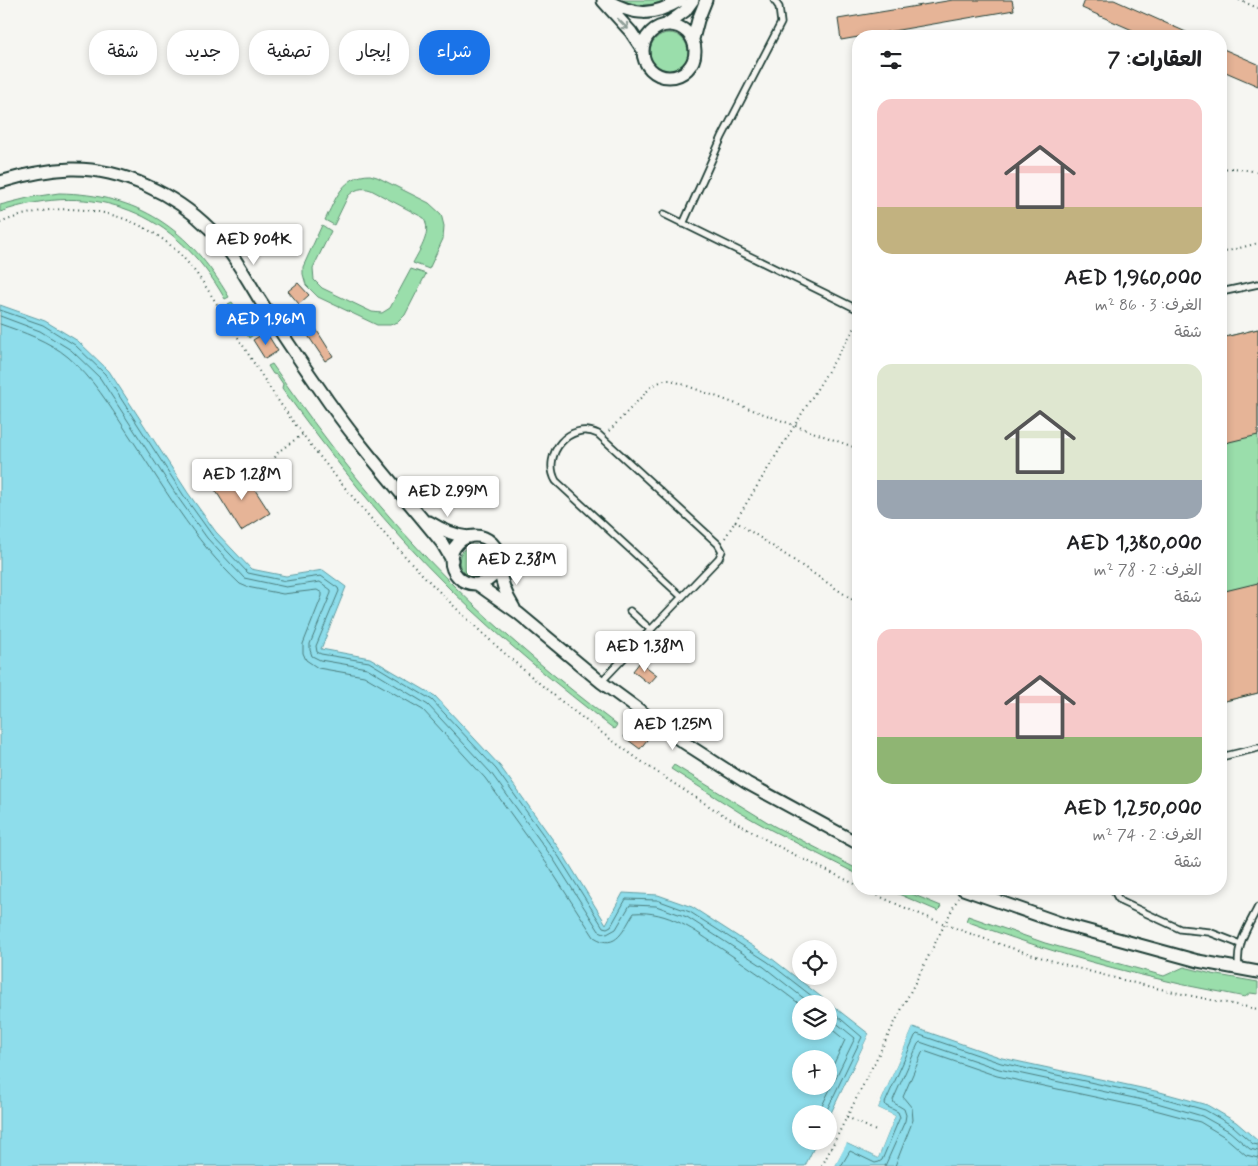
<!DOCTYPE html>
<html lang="ar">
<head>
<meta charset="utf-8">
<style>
	:root { --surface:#fff; --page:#f2f2f2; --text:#202124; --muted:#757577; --accent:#1a73e8 }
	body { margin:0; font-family:Mynerve,"Playpen Sans Arabic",sans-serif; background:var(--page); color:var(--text); direction:rtl; height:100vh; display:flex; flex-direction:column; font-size:19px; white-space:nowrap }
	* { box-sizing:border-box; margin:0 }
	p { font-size:16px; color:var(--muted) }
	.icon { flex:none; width:28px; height:28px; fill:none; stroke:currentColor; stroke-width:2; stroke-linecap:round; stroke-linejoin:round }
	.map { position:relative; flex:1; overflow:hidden; direction:ltr }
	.details { position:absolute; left:852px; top:30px; width:375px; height:865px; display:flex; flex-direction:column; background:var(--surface); border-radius:20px; box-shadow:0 2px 8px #0003; direction:rtl }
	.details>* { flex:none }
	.top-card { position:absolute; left:15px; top:30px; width:475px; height:45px; direction:rtl; display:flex; gap:10px }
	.controls { position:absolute; left:792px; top:940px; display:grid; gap:10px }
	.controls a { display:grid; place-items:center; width:45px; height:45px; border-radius:50%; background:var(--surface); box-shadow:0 2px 8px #0003; font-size:25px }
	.price { position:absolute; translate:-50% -42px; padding:0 11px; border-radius:5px; background:#fff; color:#222; font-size:16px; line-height:32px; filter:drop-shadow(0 1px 2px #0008) }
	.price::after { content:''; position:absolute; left:50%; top:30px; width:15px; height:11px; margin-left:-8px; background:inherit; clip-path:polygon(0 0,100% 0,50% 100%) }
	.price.on { background:var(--accent); color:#fff }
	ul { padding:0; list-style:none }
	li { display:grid; align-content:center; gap:10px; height:265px; padding:0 25px }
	li span { display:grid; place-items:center; height:155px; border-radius:15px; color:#555 }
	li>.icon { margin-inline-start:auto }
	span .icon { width:90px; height:90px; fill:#fffc; stroke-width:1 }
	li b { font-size:21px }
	h2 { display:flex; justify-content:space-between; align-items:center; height:60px; padding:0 25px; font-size:21px }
	.tag { padding:0 18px; border-radius:20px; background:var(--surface); box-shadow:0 2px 8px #0003; font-size:18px; line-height:45px }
	.tag.on { background:var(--accent); color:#fff }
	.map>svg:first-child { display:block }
	.green { fill:#9adeab; stroke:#5c8e70 }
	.water { fill:#8eddeb; stroke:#629da2; fill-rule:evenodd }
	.pier { fill:#f6f6f2 }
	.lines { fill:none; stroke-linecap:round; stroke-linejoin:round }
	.shore { stroke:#4b7d7d; stroke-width:1 }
	.building { fill:#e6b497; stroke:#1f3d34 }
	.service-casing { stroke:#1f3d34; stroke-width:9 }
	.minor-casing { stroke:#1f3d34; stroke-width:15 }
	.path { stroke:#1f3d34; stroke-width:2; stroke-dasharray:1 4; stroke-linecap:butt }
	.service { stroke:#f6f6f2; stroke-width:5.5 }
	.minor { stroke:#f6f6f2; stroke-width:11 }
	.oneway { stroke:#8a9a93 }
</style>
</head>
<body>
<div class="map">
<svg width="1258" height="1166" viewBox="0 0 1258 1166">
	<rect width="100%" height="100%" fill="#f6f6f2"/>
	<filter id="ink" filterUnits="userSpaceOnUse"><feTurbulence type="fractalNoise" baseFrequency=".02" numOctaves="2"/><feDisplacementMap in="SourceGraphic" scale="10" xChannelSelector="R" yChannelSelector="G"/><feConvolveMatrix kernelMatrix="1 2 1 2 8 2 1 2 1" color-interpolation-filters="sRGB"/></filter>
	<g filter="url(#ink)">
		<!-- green -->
		<path class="green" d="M622,0h44c-15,6 -29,7 -44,0z
			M650 52a19 19 0 1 1 38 0a19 19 0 1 1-38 0Z
			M370,175l7,2 52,26 12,11 3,12 -1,13 -14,30 -16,-6c7,-14 19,-30 11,-45l-53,-28c-9,-3 -16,-1 -23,6l-14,29 -9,-5c10,-20 18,-45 45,-45z
			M59,193c80,1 130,36 170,104l-4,2c-49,-87 -130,-120 -225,-87v-7l32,-8z
			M322,225l9,6 -18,37 1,12 8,8 50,24 10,1 8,-5 21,-39 15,5 -21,41 -7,7 -8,3h-13l-59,-28 -12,-12 -3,-11v-7z
			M232,302l21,33 -4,3 -21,-34z
			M1258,329v364l-37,9v-364z
			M272,364c54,78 113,153 180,220 52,51 107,97 165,141l-3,4c-57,-44 -113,-90 -164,-140 -62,-61 -117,-130 -168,-201l1,-4 -6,-9 -4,-1 -5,-8z
			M459 561a16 16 0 1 1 32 0a16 16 0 1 1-32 0Z
			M674,765l100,61 85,44v5l-88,-45 -32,-18 -68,-43z
			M887,889h13l41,17 -3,5z
			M968,916l77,27 119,33 20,-9 28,7 46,8v12l-8,-1 -5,4c-27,-6 -55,-10 -82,-17 -67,-15 -133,-35 -197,-59z"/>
		<!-- water -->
		<path class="water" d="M0,305l45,16 33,20 31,30 79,122 28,39 35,37 35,7 37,-6 23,17 -25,62 49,9 65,38 65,70 63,88 43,70 17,-31 35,2 34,12 79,51 98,76 -40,83v-3h-28v27h16l-12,25h-805zM801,1004h28v27h-28zM801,1059h28v27h-28z
			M913,1027l89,31 158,34 47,13 29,17 22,19v25h-423l11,-23 32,15 17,-42 -17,-8z"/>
		<!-- pier -->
		<path class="pier" d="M912,1025h2l-36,83 17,8 -17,42 -31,-15 -12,23h-2l13,-25 30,14 16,-38 -15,-7 -2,-3z
			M869,1034l2,2 -40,82 -2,2z"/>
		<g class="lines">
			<!-- shore -->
			<path class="shore" d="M0,310l43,15 32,20 30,29 79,122 28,39 36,38 38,8 35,-5 17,12 1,3 -23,55 1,6 4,2 48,8 63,38 64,69 63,88 44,70 4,1 4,-2 15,-27 31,1 33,12 78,50 54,42
				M0,316l40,15 31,19 29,28 79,121 28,39 37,40 42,9 34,-5 11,8v3l-21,51v6l2,6 8,4 47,8 61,37 63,68 63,87 45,71 8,3 9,-5 14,-24 26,1 31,11 77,50 47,37
				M0,324c23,8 49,17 68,33 25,21 41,48 59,75 35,52 66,108 113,152l7,3 36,7 34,-4 5,3v3l-19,48v9l3,7 12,8 46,8 59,34 62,68 62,86 47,73c23,15 30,-9 40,-24 34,-3 61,18 88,36 27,18 53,36 79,56
				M829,1027l16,13 -16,34
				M818,1114l37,-76 -26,-21
				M825,1114l37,-77 -33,-28
				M841,1166l9,-15 25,12 4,-1 3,-2 18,-43 -2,-5 -12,-6 -1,-3 30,-67 2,-2 84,29 158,34 46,13 28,16 20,18 5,1
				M885,1166l20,-45 1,-6 -2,-6 -10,-6 -1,-3 25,-56 2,-2 79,27 158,34 45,13 27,15 21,18 8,2
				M895,1166l18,-46 -1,-12 -9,-11 19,-44 2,-2 73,25 158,34 45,12 25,15 21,18 12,3"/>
		</g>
		<!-- building -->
		<path class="building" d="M953,0h59l2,10 -173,30 -3,-21z
			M1085,0h29l81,36h-49l-64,-28z
			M1221,48l37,16v22l-37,-16z
			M298,283l11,12 -10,9 -11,-13z
			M314,326l19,30 -8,5 -20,-30z
			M1258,329v106l-37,9v-106z
			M266,332l12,19 -13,8 -12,-19z
			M242,470l28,43 -29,18 -27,-43z
			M1258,583v110l-37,9v-110z
			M640,662l17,13 -8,9 -16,-13z
			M634,724l16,12 -10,13 -16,-12z"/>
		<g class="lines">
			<defs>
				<path id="service" d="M664,214l195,96
					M683,224l39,-87 59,-114 -2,-16 -5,-7
					M1221,292l37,-8
					M630,611l21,19
					M601,682l118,-124 3,-7 -4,-7 -120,-110c-28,-14 -57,21 -42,47l126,116
					M1221,757l37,-9
					M1113,889l5,9 4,4 58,27 29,3 31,12
					M1239,969c-4,-24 9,-42 19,-62"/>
				<path id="minor" d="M606,0c29,16 46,17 75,0
					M603,1l28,31 12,18
					M667,24l18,-13 8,-11
					M643 51a26 26 0 1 1 52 0a26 26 0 1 1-52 0Z
					M693,39l5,-19 8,-20
					M0,182c23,-7 46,-12 71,-13 50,-1 104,25 139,60 20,19 34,45 48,68 20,31 40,61 61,91 37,55 81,103 123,155l10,17
					M429,522c13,8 25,14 40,15
					M451 560a24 24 0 1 1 48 0a24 24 0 1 1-48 0Z
					M499,566c2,16 6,28 15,42
					M477,584l41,29 83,69 79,58 67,43 112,61
					M963,889l100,35 135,37 60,11"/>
			</defs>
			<!-- service casing -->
			<use href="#service" class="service-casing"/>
			<!-- minor casing -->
			<use href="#minor" class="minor-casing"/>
			<!-- path -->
			<path class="path" d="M1239,0l19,8
				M1221,169l13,-1 24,4
				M0,223c51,-22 112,-18 158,13 30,20 47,49 65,78 15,23 28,45 43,68 21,33 46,65 71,96 119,147 269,273 435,365 28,15 58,29 87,43
				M1221,253l37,-10
				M609,431l43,-45 12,-6h7l188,69
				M258,488l20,-36 25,-18
				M735,521l124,83
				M725,538l134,-217
				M864,889c125,60 258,95 394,120
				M847,1117l31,15
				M822,1166l136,-268"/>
			<!-- service -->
			<use href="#service" class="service"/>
			<!-- minor -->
			<use href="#minor" class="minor"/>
		</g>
		<!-- one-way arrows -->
		<defs><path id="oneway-shaft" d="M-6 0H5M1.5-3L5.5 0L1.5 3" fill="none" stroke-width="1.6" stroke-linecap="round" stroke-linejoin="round" transform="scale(1.25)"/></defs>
		<use class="oneway" href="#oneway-shaft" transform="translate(623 24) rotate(45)"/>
	</g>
</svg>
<div class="controls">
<a><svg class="icon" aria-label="locate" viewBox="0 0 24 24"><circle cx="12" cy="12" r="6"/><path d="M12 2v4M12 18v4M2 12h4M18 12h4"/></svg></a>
<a><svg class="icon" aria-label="layers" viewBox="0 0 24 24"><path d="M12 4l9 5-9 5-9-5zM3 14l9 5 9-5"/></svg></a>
<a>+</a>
<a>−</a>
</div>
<b class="price" style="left:254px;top:266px">AED 904K</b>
<b class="price on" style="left:266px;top:346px">AED 1.96M</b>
<b class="price" style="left:242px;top:501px">AED 1.28M</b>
<b class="price" style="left:448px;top:518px">AED 2.99M</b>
<b class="price" style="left:517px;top:586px">AED 2.38M</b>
<b class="price" style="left:645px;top:673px">AED 1.38M</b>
<b class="price" style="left:673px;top:751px">AED 1.25M</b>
<div class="top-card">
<a class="tag on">شراء</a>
<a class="tag">إيجار</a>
<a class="tag">تصفية</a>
<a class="tag">جديد</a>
<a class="tag">شقة</a>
</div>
<section class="details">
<h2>العقارات: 7<svg class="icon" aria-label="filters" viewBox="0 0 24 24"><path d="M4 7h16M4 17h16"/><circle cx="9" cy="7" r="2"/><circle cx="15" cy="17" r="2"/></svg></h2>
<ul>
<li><span style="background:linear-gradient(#f6c9c9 70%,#c2b280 0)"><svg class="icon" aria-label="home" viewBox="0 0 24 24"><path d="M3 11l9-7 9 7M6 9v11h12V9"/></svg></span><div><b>AED 1,960,000</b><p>الغرف: 3 · 86 m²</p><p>شقة</p></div></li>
<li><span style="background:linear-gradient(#dfe7d0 75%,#9aa5b1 0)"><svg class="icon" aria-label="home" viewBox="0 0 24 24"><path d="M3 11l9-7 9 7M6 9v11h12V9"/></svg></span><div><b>AED 1,380,000</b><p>الغرف: 2 · 78 m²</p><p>شقة</p></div></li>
<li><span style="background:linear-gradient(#f6c9c9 70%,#8fb573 0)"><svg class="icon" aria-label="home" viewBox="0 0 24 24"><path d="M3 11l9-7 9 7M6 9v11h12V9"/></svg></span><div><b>AED 1,250,000</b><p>الغرف: 2 · 74 m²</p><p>شقة</p></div></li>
</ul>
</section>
</div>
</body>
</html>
